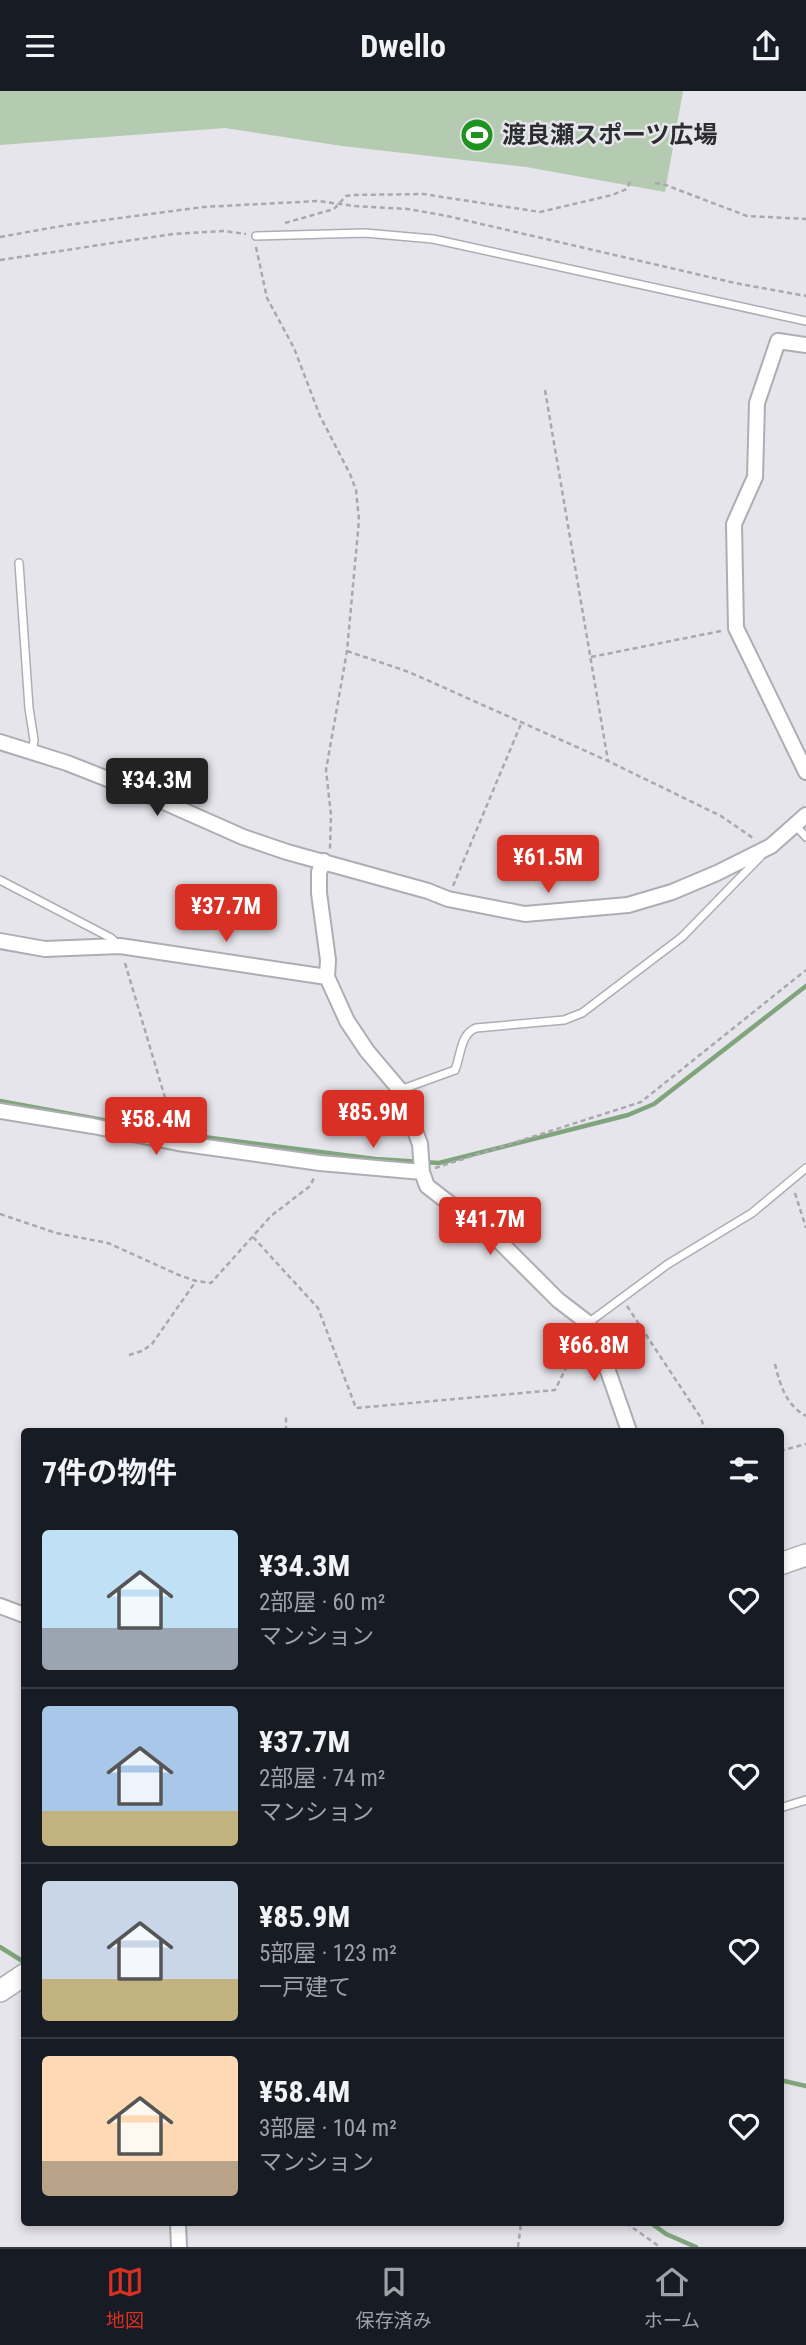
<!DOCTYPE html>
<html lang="ja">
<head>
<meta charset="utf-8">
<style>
	:root { --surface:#171b24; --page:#20242c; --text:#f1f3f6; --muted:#9ea1a6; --line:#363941; --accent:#d93025 }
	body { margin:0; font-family:"Roboto Condensed","Noto Sans JP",sans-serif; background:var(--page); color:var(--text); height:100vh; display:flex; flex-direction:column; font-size:26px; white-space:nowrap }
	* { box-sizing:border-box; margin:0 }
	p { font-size:23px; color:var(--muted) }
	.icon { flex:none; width:38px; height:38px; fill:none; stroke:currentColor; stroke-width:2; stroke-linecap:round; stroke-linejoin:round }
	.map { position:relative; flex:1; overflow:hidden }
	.sheet { position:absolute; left:21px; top:1337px; width:763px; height:798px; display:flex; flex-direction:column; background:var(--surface); border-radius:7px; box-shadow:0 4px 10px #0003 }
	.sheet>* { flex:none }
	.price { position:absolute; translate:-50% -60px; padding:0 16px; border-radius:7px; background:var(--accent); color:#fff; font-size:23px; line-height:46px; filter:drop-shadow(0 2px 4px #0008) }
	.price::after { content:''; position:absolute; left:50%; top:42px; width:21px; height:16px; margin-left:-10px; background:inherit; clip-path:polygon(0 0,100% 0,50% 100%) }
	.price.active { background:#222; color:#fff }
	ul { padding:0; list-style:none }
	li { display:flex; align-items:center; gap:21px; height:175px; padding:0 21px }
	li+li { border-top:2px solid var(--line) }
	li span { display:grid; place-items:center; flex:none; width:196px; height:140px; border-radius:7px; color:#555 }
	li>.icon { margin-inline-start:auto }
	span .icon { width:84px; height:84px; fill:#fffc; stroke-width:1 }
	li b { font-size:30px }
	h2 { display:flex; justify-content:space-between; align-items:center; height:84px; padding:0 21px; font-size:30px }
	header { display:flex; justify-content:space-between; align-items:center; height:91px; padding:0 21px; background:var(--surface); font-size:32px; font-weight:700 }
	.tabs { display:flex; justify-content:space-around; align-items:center; height:98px; border-top:2px solid var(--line); background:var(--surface); font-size:19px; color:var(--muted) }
	.tabs a { display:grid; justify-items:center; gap:4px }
	.tabs .active { color:var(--accent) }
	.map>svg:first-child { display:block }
	.grass { fill:#b4cbb2 }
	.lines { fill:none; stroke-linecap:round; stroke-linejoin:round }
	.stream { stroke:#80a57d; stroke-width:4.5 }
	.lane-casing { stroke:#adaeb3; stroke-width:10 }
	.street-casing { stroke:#adaeb3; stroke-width:18 }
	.primary-casing { stroke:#adaeb3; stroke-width:24 }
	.path { stroke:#a8a8ad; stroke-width:2.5; stroke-dasharray:5 3.5; stroke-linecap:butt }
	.lane { stroke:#fff; stroke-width:7 }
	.street { stroke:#fff; stroke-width:14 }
	.primary { stroke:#fff; stroke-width:21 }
	.labels { text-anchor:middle; stroke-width:5; stroke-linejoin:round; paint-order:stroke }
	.poi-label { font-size:24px; font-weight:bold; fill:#2b2c2e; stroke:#e5e5eb; text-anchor:start }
</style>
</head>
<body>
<header><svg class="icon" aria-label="menu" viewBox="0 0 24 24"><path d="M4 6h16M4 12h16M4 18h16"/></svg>Dwello<svg class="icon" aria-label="share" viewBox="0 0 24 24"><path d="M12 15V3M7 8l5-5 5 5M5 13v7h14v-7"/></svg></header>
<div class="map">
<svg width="806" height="2156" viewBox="0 0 806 2156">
	<rect width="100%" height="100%" fill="#e5e5eb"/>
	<!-- grass -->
	<path class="grass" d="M0,0h683l-18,101 -139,-25 -184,-21 -117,-18 -225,17z"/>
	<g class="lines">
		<!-- stream -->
		<path class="stream" d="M0,1010l173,32 202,26 64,4 189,-48 26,-11 152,-118
			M0,1856l24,15
			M780,1989l26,6
			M651,2132l15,11 30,13"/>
		<defs>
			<path id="lane" d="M256,145l109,-3 68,6 373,82
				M19,472l10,145 5,32 -2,12
				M795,734l11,12
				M0,789l111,58 9,8
				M400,999l55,-20c6,-14 5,-36 21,-42l88,-8 18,-7 100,-76 79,-81
				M588,1232l80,-59 84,-51 54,-45
				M780,1717l26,-8"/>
			<path id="street" d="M806,254l-28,-4 -21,62 -2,74 -21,47 2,104 70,144
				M0,651l67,21 79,31 97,43 44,15 141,39 20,8 77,15 103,-9 44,-13 45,-19 54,-27 35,-31
				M324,770l-5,11v21l9,67 -1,17 20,44 20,30 33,39 20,54 2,28 5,14 74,57 57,57 30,23 20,48 21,60
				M0,850l45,8 75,-3 207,31
				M0,1020l93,15 85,17 142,20 102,9
				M0,1515l24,9
				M178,2132l1,24"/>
			<path id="primary" d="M780,1473l26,-9
				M0,1900l24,-16"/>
		</defs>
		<!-- lane casing -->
		<use href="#lane" class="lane-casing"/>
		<!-- street casing -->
		<use href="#street" class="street-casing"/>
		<!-- primary casing -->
		<use href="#primary" class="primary-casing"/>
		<!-- path -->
		<path class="path" d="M655,92l8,1 84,32 59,3
			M285,132l49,-14 12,-13 6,-1 71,-1 117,18 72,-17 15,-6 4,-10
			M0,146l67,-12 136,-18 115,-6 37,5 53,3 39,7 288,67 71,13
			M256,156l11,51 27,50 26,68 30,58 6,16 3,30 -12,131 -21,119 5,45 -1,34
			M0,169l173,-26 51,-3 22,3
			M545,299l63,371
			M347,560l62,21 199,89 113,55 32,22
			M591,566l130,-26
			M453,795l68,-162
			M125,872l49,165
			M435,1077l206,-66 165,-132
			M795,1102l11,35
			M0,1123l56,19 52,10 71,32 17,6 15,2 60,-67 39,-30 4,-8
			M253,1146l65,71 38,100 199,-18 25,-50
			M627,1215l74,112 4,13
			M129,1264l13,-4 10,-7 44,-63
			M775,1273c5,21 11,41 31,52
			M286,1340v-15
			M780,1360l26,-7
			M626,2132l34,24
			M518,2156l3,-24"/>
		<!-- lane -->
		<use href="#lane" class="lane"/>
		<!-- street -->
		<use href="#street" class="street"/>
		<!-- primary -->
		<use href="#primary" class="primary"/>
	</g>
	<!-- icons -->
	<defs>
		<symbol id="stadium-disc" viewBox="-11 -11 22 22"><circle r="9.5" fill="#1f931f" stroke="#e5e5eb"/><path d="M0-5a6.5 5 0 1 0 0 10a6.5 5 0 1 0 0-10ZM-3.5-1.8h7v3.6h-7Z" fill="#fff"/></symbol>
	</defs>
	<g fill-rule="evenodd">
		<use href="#stadium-disc" x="458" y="25" width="38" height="38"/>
	</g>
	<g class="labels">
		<!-- poi labels -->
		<g class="poi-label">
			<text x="502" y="52">渡良瀬スポーツ広場</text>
		</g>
	</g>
</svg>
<b class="price active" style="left:157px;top:727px">¥34.3M</b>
<b class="price" style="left:548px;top:804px">¥61.5M</b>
<b class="price" style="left:226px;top:853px">¥37.7M</b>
<b class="price" style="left:373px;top:1059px">¥85.9M</b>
<b class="price" style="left:156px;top:1066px">¥58.4M</b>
<b class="price" style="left:490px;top:1166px">¥41.7M</b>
<b class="price" style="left:594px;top:1292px">¥66.8M</b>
<section class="sheet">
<h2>7件の物件<svg class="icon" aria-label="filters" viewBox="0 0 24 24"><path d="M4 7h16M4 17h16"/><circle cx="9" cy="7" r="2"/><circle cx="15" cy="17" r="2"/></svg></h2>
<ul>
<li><span style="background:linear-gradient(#bfe0f5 70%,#9aa5b1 0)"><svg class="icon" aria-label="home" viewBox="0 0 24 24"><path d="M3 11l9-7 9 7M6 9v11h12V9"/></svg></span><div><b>¥34.3M</b><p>2部屋 · 60 m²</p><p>マンション</p></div><svg class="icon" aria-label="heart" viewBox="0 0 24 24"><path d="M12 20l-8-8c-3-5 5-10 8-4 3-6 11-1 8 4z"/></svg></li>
<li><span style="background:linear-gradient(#a9c7e8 75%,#c2b280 0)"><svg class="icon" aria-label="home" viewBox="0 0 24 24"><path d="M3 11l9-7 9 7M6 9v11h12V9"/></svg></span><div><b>¥37.7M</b><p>2部屋 · 74 m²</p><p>マンション</p></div><svg class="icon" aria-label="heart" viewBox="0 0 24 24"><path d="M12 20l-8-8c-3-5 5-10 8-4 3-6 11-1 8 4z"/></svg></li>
<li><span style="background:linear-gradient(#c9d6e8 70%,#c2b280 0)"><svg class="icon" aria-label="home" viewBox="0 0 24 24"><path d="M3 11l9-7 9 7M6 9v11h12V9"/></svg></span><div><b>¥85.9M</b><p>5部屋 · 123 m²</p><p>一戸建て</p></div><svg class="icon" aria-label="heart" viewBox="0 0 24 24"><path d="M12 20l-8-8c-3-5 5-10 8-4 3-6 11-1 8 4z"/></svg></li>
<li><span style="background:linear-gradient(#ffd9b3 75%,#b9a48a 0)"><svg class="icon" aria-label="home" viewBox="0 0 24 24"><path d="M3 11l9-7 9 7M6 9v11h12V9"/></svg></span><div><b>¥58.4M</b><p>3部屋 · 104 m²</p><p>マンション</p></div><svg class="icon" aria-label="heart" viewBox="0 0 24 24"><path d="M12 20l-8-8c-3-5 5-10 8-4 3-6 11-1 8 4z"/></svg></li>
</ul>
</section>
</div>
<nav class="tabs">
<a class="active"><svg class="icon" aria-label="map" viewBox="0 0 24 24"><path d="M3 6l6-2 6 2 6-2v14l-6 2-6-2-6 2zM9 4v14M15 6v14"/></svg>地図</a>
<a><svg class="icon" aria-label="saved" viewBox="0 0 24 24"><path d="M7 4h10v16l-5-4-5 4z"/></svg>保存済み</a>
<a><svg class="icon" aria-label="home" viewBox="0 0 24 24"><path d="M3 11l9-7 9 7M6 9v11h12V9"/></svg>ホーム</a>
</nav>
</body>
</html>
